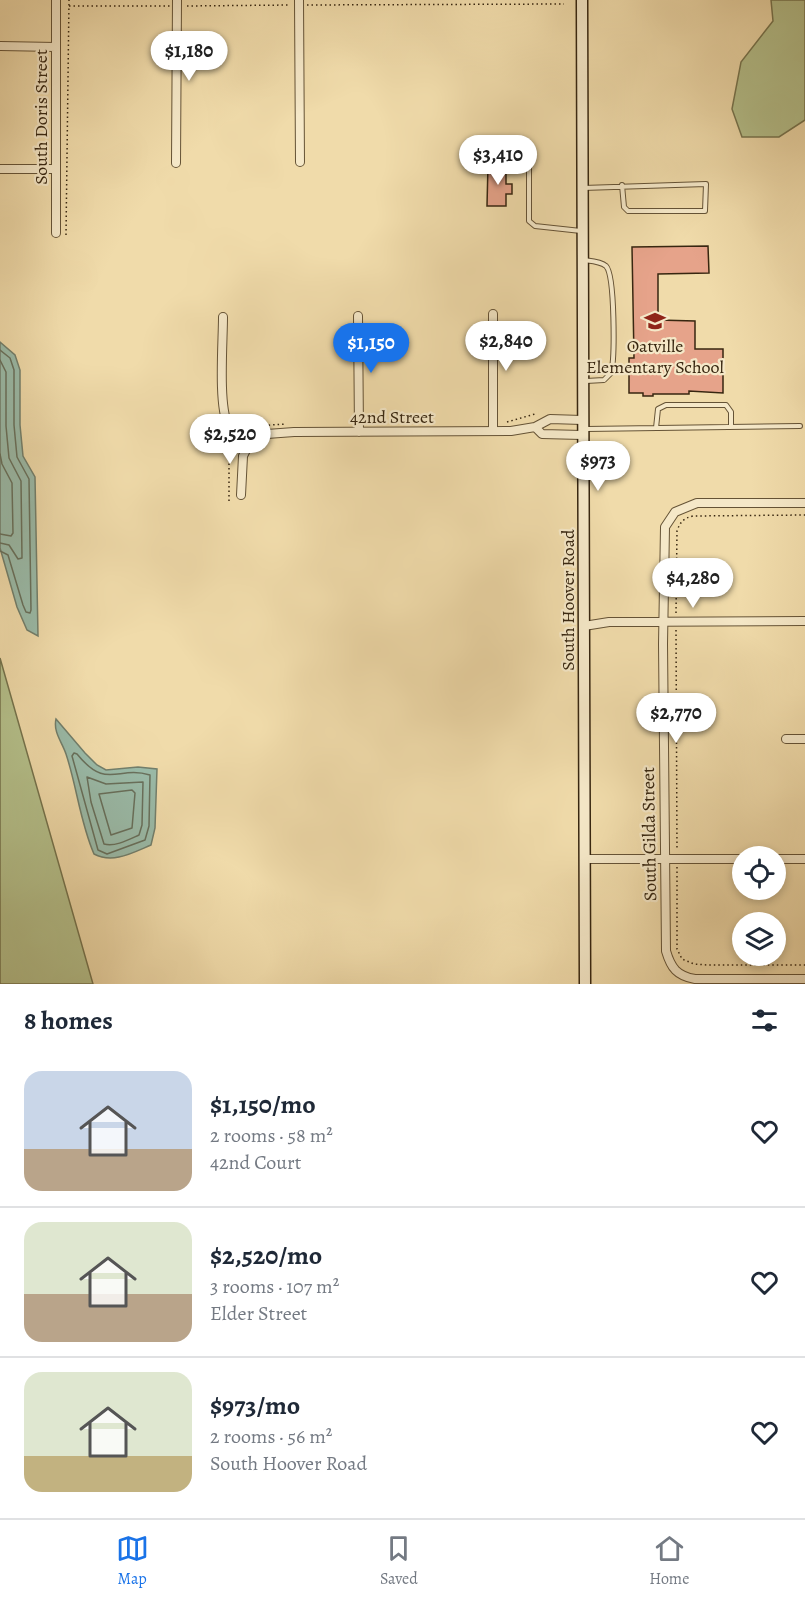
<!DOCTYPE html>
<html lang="en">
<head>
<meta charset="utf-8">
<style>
	:root { --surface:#fff; --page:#f6f6f7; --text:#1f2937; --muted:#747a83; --line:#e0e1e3; --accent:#1a73e8 }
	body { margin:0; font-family:Alegreya,serif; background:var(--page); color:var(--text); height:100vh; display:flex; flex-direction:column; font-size:22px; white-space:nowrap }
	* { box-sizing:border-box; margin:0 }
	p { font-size:20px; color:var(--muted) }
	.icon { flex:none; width:33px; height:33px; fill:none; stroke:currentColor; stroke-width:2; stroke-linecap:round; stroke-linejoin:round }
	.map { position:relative; height:984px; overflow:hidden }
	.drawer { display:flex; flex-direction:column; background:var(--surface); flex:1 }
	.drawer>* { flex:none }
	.tools { position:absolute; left:732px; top:846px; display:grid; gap:12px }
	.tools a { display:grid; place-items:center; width:54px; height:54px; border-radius:50%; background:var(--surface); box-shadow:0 3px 9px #0003; font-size:30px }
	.price { position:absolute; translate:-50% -51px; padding:0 14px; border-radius:21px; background:#fff; color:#222; font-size:20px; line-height:39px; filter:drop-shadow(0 2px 3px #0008) }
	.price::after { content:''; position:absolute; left:50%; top:36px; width:18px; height:14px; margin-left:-9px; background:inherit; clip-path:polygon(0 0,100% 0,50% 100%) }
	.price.active { background:var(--accent); color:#fff }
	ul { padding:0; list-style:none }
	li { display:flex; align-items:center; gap:18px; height:150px; padding:0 24px }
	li+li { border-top:2px solid var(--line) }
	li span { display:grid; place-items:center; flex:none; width:168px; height:120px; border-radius:18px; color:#555 }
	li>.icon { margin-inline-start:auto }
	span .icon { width:72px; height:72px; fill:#fffc; stroke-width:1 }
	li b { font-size:26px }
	h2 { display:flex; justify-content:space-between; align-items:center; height:72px; padding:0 24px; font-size:26px }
	.menu { display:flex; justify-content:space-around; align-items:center; height:84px; border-top:2px solid var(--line); background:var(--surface); font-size:16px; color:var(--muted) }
	.menu a { display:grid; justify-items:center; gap:3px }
	.menu .active { color:var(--accent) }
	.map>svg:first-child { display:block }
	.green { fill:#b5c18c; stroke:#76744e; stroke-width:1.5 }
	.water { fill:#9abba9; stroke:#727f6c; stroke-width:1.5 }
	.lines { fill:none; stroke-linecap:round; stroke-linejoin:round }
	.shore { stroke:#68705c; stroke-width:1.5 }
	.building { fill:#e6a38a; stroke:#372610; stroke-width:1.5 }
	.lane-casing { stroke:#655336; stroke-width:6 }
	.street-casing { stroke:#655336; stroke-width:10 }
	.secondary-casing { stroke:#372610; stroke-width:13 }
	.path { stroke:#372610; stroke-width:1.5; stroke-dasharray:1.5 3; stroke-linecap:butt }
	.lane { stroke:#f5e8c8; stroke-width:4 }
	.street { stroke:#f5e8c8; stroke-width:8 }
	.secondary { stroke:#f5e8c8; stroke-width:10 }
	.labels { text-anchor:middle; stroke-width:4.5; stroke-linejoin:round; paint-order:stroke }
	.street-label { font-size:18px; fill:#372610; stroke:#f5e8c8 }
	.poi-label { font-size:18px; fill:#372610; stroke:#f5e8c8 }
</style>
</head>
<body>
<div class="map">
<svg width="805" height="984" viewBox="0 0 805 984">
	<rect width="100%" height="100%" fill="#f0dbaa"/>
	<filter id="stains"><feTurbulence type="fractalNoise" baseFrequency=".00333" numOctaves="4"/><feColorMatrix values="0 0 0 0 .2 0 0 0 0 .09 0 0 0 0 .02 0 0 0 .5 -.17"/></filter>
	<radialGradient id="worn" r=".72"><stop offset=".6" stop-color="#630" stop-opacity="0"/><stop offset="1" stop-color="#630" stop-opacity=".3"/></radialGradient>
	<!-- green -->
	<path class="green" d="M771,0h34v120l-26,17h-37l-10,-28 9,-47 32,-41z
		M0,658l93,326h-93z"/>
	<!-- water -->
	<path class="water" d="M0,342l15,13 5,15v55l3,31 12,21 3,159 -11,-6 -10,-23 -17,-59z
		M56,719l29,34 12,12 9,5 32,-3 19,2 -2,59 -4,17c-19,8 -38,19 -57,9 -14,-32 -17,-67 -28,-100 -4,-12 -13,-22 -10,-35z"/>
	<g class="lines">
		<!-- shore -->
		<path class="shore" d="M0,350l10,8 4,12v55l3,32 12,22 2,131 -1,3 -4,-1 -3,-7 -15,-50 -8,-4
			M0,360l6,12v54l3,32 12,23 1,77 -4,1 -9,-14 -9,-2
			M0,454l2,10 10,19 1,50 -2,3 -11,-2
			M74,753l3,1c30,37 40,11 73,21l-1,51 -4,14 -38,14 -9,-4 -26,-94z
			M87,777l19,7 37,-2 -1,43 -3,10c-11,5 -24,12 -35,9l-13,-42z
			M132,790l3,3 -3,35 -21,7 -12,-41z"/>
	</g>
	<!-- building -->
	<path class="building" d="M488,165h18v19h6v10h-6v12h-19z
		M708,246l1,27 -51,1v46l37,1v28h28v44l-34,-2v3h-36v2h-10v-3h-14v-35h5l-2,-111z"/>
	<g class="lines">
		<defs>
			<path id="lane" d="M529,156v65l6,5 46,5
				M583,188l123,-4 -1,27h-77l-4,-4 -2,-22
				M583,260c7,1 17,1 23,6 9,9 9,93 5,107l-7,7 -18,1
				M656,428l2,-19 8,-4h60l5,7v15
				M586,429l214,-3"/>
			<path id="street" d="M56,0v233
				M299,0l1,162
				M0,46l56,1
				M176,163l1,-163
				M0,169h56
				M493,314v117
				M358,316l1,116
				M223,317c0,25 -5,88 5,108 4,9 14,13 22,17
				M582,420l-32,-1 -15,8 7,7 40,1
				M250,442l17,-8 27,-2 217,-1 24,-4
				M241,495l2,-39 7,-14
				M805,503h-108l-22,9 -10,15 -2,117 3,307c5,17 11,25 29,28h110
				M584,626l25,-4 196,-1
				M786,739h19
				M585,859h157
				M776,859h29"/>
			<path id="secondary" d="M582,0l3,984"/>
		</defs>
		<!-- lane casing -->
		<use href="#lane" class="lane-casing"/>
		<!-- street casing -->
		<use href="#street" class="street-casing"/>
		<!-- secondary casing -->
		<use href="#secondary" class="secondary-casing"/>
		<!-- path -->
		<path class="path" d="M307,5l257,-1
			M69,6h101
			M187,6l103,-1
			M66,235l3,-235
			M507,422l28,-8
			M247,430l9,-4 30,-2
			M229,501v-46l7,-12
			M676,613l1,-82c3,-9 7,-13 16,-15l112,-1
			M676,630l1,220
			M677,867v82l5,10 12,5 14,1h97"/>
		<!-- lane -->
		<use href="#lane" class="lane"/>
		<!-- street -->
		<use href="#street" class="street"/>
		<!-- secondary -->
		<use href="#secondary" class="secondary"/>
	</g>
	<!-- icons -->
	<defs>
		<symbol id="school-bare" viewBox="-9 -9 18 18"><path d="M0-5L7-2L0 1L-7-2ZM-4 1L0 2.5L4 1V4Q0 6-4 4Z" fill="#8f2418" stroke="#f5e8c8" stroke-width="2.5" paint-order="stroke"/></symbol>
	</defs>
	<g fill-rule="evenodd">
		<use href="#school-bare" x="640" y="306" width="30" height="30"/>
	</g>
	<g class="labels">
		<!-- street labels -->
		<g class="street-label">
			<text transform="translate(41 117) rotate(-90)" y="6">South Doris Street</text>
			<text x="392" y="423">42nd Street</text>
			<text transform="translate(568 600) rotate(-90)" y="6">South Hoover Road</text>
			<text transform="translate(649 834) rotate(-91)" y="6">South Gilda Street</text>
		</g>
		<!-- poi labels -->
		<g class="poi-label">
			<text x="655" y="352">Oatville<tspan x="655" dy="21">Elementary School</tspan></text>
		</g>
	</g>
	<rect width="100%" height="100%" filter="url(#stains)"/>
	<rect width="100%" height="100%" fill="url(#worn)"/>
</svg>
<div class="tools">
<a><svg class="icon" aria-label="locate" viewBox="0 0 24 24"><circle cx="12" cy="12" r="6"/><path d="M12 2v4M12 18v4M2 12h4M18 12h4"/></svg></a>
<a><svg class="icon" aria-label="layers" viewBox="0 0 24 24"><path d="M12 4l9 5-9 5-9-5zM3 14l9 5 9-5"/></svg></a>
</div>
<b class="price" style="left:189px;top:82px">$1,180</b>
<b class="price" style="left:498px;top:186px">$3,410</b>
<b class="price" style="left:506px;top:372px">$2,840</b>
<b class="price active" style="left:371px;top:374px">$1,150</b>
<b class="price" style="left:230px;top:465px">$2,520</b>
<b class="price" style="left:598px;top:492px">$973</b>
<b class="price" style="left:693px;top:609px">$4,280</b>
<b class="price" style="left:676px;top:744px">$2,770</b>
</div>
<section class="drawer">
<h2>8 homes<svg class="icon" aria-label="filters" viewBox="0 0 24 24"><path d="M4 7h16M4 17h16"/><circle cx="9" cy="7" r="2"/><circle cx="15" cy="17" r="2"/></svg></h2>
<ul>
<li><span style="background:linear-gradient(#c9d6e8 65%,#b9a48a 0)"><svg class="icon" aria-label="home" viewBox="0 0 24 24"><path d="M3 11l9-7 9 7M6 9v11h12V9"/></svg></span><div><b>$1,150/mo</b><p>2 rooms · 58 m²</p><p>42nd Court</p></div><svg class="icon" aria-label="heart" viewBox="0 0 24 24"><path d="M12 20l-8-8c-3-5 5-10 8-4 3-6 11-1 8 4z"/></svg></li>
<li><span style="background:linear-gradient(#dfe7d0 60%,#b9a48a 0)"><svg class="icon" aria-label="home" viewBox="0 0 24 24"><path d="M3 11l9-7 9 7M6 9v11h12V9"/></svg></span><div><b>$2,520/mo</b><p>3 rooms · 107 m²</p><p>Elder Street</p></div><svg class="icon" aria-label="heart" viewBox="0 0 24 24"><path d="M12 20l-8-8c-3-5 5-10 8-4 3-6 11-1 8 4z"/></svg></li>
<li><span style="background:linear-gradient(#dfe7d0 70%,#c2b280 0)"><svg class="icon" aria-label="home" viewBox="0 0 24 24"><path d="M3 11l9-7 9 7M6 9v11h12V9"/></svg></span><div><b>$973/mo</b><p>2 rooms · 56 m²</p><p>South Hoover Road</p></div><svg class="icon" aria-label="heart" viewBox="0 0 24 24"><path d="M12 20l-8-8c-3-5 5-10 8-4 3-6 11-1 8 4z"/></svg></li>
</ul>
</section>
<nav class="menu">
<a class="active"><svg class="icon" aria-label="map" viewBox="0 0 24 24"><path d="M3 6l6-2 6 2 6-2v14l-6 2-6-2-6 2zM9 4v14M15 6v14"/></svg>Map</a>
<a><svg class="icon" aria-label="saved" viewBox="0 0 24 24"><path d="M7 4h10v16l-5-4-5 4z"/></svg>Saved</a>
<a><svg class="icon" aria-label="home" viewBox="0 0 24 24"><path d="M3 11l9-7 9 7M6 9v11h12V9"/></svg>Home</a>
</nav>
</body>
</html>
